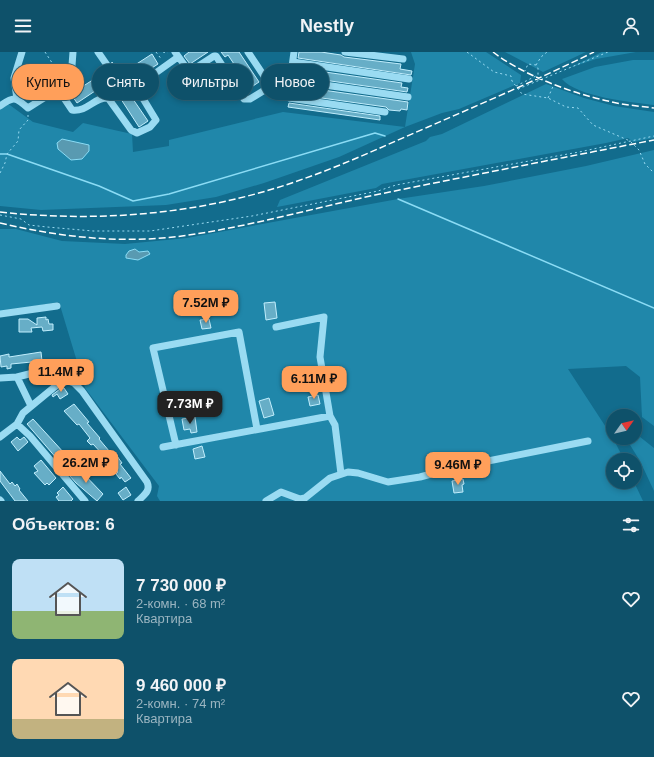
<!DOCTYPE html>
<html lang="ru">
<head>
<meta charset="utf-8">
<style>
	:root { --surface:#0e516a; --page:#175770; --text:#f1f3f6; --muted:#9bb5c1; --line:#2e687e; --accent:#ff9f5a }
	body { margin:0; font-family:Helvetica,sans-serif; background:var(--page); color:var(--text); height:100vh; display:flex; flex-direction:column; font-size:15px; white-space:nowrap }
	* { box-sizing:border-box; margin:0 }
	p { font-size:13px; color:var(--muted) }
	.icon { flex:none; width:22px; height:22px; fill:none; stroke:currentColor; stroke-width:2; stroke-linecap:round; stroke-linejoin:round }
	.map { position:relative; height:449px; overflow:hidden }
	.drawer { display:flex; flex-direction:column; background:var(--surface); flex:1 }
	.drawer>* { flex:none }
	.top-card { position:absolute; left:12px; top:12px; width:400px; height:36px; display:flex; gap:8px }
	.needle { width:26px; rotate:56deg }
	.tools { position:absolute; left:606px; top:357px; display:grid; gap:8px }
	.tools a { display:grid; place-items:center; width:36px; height:36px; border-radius:50%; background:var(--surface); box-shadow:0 2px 6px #0003,0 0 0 1px var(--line); font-size:20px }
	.price { position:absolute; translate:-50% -34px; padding:0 9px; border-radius:8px; background:var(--accent); color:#111; font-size:13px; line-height:26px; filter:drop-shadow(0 1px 2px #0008) }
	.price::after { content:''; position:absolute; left:50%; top:24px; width:12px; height:9px; margin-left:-6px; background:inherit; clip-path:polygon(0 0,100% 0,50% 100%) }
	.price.on { background:#222; color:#fff }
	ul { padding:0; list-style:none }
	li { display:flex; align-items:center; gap:12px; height:100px; padding:0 12px }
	li span { display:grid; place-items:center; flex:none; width:112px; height:80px; border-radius:8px; color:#555 }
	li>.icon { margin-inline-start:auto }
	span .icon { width:48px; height:48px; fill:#fffc; stroke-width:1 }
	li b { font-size:17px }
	h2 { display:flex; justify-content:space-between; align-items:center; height:48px; padding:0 12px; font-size:17px }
	.tag { padding:0 14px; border-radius:18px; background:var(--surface); box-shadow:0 2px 6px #0003,0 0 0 1px var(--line); font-size:14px; line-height:36px }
	.tag.on { background:var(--accent); color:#111 }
	header { display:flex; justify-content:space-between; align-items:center; height:52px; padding:0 12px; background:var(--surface); font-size:18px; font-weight:700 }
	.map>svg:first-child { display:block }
	.green { fill:#2087aa }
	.water { fill:#599ab1; stroke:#8bdcf5 }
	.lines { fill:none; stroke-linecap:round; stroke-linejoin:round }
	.stream { stroke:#8bdcf5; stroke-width:1.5 }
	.building { fill:#67aec7; stroke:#c1eefd }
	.path { stroke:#9adbf2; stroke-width:1; stroke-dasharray:2 3; stroke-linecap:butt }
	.minor { stroke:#9adbf2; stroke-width:7 }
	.rail { stroke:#fff; stroke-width:1.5; stroke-dasharray:7 3; stroke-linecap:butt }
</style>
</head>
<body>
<header><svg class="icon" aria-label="menu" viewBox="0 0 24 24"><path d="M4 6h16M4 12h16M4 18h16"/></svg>Nestly<svg class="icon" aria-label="person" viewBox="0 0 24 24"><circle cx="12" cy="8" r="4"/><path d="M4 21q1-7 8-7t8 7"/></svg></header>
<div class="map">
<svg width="654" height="449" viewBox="0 0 654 449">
	<rect width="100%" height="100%" fill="#126c8d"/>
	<!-- green -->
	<path class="green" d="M411,0h75l35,23 -1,8 -61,26 -17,4 -37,14 -66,30 -75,26 -48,14 -50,8 -125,5 -41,-4v-97l7,-6 26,19 40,10 10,-9 49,11 1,18 36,-6v-6l114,-28 122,15 10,-63z
		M505,0h81l-43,20z
		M602,0h34l-40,7 -27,9z
		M633,8h21v45c-23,-3 -77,-8 -92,-26l33,-12z
		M546,32l38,14 30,8 40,6v26l-21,4 -5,-4 -22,5 -224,41 -6,4 -99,19 3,-7 146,-59 4,-4 12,-3z
		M654,98v276l-12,-9 -2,-40 -14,-11 -58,3 45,69 11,22h-11v22h21l9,19h-483l-3,-5 2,-10 -74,-98 -26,-86 -59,10v-83h16l46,12 63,3 62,-6 211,-39 86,-13 102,-20z
		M635,381l19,15v43l-14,-30 -13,-21 1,-2h7z"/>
	<!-- water -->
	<path class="water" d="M62,87l27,6v6l-7,8 -11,1 -13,-11 -1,-6z
		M135,197l4,3 9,-1 2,3 -12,6 -12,-2v-3l3,-4z"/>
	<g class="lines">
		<!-- stream -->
		<path class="stream" d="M0,102h7l92,32 34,15 36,-7 206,-61 10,3
			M398,147l256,109"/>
	</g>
	<!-- building -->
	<path class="building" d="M189,0h19l-18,12 -6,-8z
		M221,0h18l20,30 -9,6 -22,-33 -3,2z
		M299,0h22l20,3 3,2 57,7 -1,5 12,2 -1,4 -113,-17z
		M152,2l6,10 -34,22 24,35 -9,6 -22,-34 -4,3 -9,-11 -27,18 -6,-9 34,-22 -2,-4 4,2 3,-1 2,-7 9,12z
		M297,16l105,15 -1,4 7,1 -1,4 -111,-16z
		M53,17l7,10 -33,20 -6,-10z
		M294,34l114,16 -1,8 -6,-1 -1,2 -11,-1 -3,-3 -93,-13z
		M289,51l91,13v4l-92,-13z
		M275,250l2,16 -11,2 -2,-17z
		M46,265v3l2,-1 1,5h4v6l-10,1 -1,-4 -11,1 1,4h-13v-13h9l9,6v-7z
		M209,267l2,9 -9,1 -2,-9z
		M41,300l1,9 -31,3v4l-4,1v-3l-6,1 -1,-11 9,-2v3z
		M64,336l4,6 -8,5 -3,-5 -4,3 -1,-2 8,-6z
		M318,343l2,9 -10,2 -2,-9z
		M269,346l5,17 -10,3 -5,-17z
		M74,352l15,18 -2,1 13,15 -1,1 16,19 2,-2 5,7 -2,1 11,14 -6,4 -4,-5 -1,2 -4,-5 2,-2 -14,-16 -11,-12 -2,1 -4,-4 3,-3 -11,-14 -2,1 -13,-14z
		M195,365l2,15 -6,1 -1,-4 -6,1 -2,-11z
		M33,367l32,35 4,2 2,-1 3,4 -10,8 -37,-43z
		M17,385l3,3 4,-3 4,5 -10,9 -7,-9z
		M202,394l3,11 -10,2 -2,-10z
		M41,408l15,18 -7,7 -2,-2 -2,2 -11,-12 4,-2 -4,-5z
		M78,416l25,26 -6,7 -21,-18 -7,-8z
		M0,419l10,13 2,-2 3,4 2,-2 3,5 -1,1 9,11h-13l-15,-20z
		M463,427l1,5 -2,1 1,7 -9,1 -2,-12z
		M63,435l10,12 -2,2h-12l-3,-4 3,-2 -2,-2z
		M126,435l5,8 -8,5 -5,-7z"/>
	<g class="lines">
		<!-- path -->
		<path class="path" d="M45,0l17,26
			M156,0l6,8
			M163,0l5,1
			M467,0l27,20 17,4 1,5 10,13 26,4 18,9 12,1 15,17 37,16 9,9 6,14 9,9
			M536,13l5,-8 6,-5
			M516,34l22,-11v-7l-2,-3 -8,-1 -3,7
			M102,35l1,5
			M518,37l90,-37
			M548,46l6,-14
			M0,121l5,-10 2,-9 11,-13 1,-11 9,-10v-5
			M0,163l21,4 8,6 18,2 46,4h57l102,-15 126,-25 18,-6 183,-33 75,-16"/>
		<!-- minor -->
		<path class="minor" d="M73,0l-2,27 -13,10 14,21c16,2 22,-13 36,-12l23,32 6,3 13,-6 6,-7 -20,-33 42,-30
			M98,0l9,13
			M175,0l13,18 6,-1 20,-13h2l28,43h6l18,-11v-6l-20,-30
			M294,0l-6,44 1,2 96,14
			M345,0l58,7
			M293,10l116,17
			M290,28l118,17
			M17,47l-3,-21 8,-26
			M0,54c14,-10 15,-9 28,2l30,-19
			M0,262l57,-8
			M17,325l20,-5
			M0,326l17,-1 14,29
			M330,364l5,9 6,49
			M17,372l13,12 55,65
			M0,385l17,-13 6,-11 34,-28 11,-4 6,2 8,8 65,91c4,9 -3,13 -9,19
			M176,393l-23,-97 86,-16 18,97
			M163,395l167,-31 -10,-59 4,-40 -48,10
			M0,448l1,1
			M266,449l15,-9 19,7 5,-1 25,-20 18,-6 10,1 30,9 32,-5 33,-9 135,-27"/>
		<!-- rail -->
		<path class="rail" d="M493,0c30,23 78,41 115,49 15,4 31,5 46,7
			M0,160c102,11 206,2 303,-33 43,-15 83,-34 125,-52 55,-24 111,-48 166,-75
			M0,171c59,14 122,21 182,13 65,-9 129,-27 193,-41 93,-19 186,-37 279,-55"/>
	</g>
</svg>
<div class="tools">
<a><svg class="needle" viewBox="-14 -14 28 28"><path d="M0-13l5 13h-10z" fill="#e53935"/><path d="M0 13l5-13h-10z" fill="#9bb5c1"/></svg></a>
<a><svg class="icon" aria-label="locate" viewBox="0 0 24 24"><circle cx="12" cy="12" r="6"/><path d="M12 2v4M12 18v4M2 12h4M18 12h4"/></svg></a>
</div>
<b class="price" style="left:206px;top:272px">7.52M ₽</b>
<b class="price" style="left:61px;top:341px">11.4M ₽</b>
<b class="price" style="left:314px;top:348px">6.11M ₽</b>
<b class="price on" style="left:190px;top:373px">7.73M ₽</b>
<b class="price" style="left:86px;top:432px">26.2M ₽</b>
<b class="price" style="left:458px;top:434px">9.46M ₽</b>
<div class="top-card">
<a class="tag on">Купить</a>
<a class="tag">Снять</a>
<a class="tag">Фильтры</a>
<a class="tag">Новое</a>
</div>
</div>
<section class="drawer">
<h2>Объектов: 6<svg class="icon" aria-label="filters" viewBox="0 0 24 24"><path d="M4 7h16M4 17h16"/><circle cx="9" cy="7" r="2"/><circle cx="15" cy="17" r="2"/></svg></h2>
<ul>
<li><span style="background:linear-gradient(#bfe0f5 65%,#8fb573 0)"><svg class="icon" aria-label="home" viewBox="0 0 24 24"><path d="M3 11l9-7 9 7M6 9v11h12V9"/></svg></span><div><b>7 730 000 ₽</b><p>2-комн. · 68 m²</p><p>Квартира</p></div><svg class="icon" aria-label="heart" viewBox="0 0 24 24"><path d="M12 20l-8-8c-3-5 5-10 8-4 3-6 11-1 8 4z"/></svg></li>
<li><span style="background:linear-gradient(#ffd9b3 75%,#c2b280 0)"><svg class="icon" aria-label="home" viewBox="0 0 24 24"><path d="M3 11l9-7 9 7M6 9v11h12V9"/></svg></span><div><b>9 460 000 ₽</b><p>2-комн. · 74 m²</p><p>Квартира</p></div><svg class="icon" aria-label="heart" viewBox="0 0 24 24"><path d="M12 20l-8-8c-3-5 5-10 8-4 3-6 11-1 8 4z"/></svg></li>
</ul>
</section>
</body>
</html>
